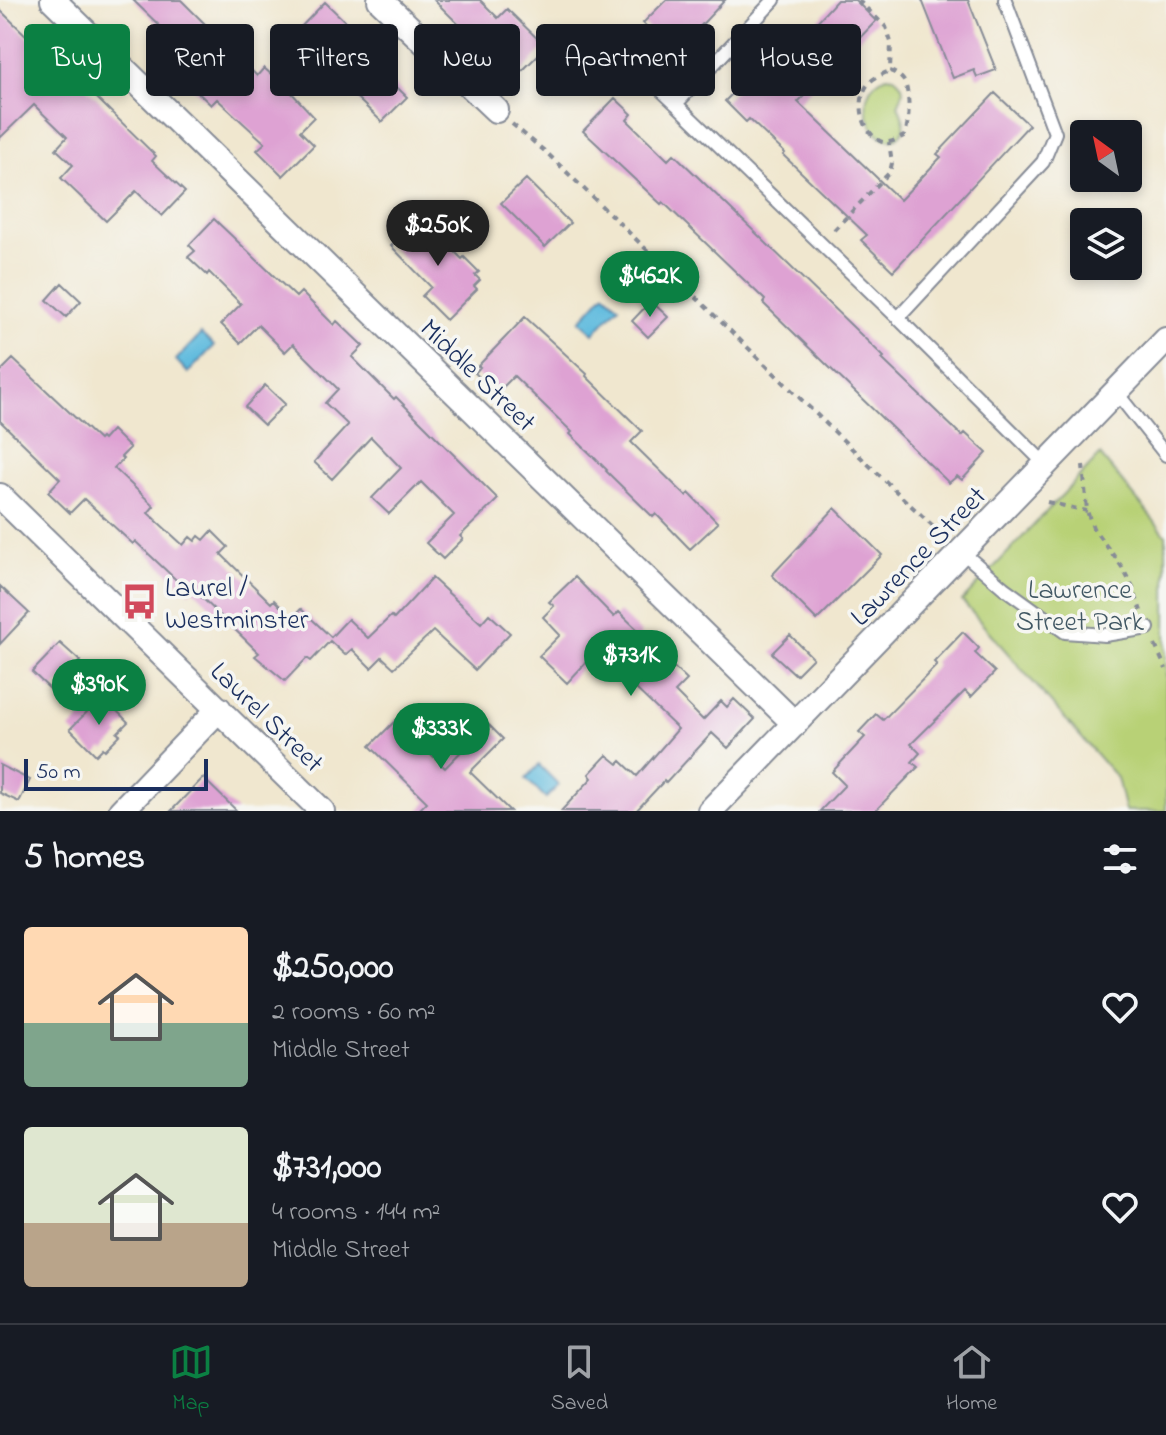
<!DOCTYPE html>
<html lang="en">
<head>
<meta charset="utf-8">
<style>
	:root { --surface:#171b24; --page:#20242c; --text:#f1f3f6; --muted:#9ea1a6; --line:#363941; --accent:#0b8043 }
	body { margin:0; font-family:"Indie Flower",sans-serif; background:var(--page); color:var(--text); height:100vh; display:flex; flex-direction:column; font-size:30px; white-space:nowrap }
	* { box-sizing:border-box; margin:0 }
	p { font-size:26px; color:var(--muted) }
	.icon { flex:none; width:44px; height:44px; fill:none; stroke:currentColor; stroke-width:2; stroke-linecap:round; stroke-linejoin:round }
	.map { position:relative; height:811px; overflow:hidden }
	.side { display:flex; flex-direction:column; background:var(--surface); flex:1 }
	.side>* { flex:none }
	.banner { position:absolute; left:24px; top:24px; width:1118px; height:72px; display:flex; gap:16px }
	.needle { width:52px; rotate:327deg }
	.tools { position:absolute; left:1070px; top:120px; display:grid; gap:16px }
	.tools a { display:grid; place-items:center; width:72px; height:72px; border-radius:8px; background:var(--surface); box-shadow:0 4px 12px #0003; font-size:40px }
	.scale { position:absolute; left:24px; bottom:20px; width:184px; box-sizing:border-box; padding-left:8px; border:4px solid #1b2f5e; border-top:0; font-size:22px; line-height:28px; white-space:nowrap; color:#1b2f5e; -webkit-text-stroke:6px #f6f6f2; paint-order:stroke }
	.price { position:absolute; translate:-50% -68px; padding:0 18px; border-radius:28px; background:var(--accent); color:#fff; font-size:26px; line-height:52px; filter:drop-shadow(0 2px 4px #0008) }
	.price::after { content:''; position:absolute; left:50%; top:48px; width:24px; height:18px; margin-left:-12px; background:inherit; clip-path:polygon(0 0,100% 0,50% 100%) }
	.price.active { background:#222; color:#fff }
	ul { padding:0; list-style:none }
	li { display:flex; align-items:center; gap:24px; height:200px; padding:0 24px }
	li span { display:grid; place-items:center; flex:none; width:224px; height:160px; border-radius:8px; color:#555 }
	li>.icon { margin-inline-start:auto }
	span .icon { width:96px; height:96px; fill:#fffc; stroke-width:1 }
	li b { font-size:34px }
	h2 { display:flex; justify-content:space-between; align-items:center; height:96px; padding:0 24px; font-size:34px }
	.tag { padding:0 28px; border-radius:8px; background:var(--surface); box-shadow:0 4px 12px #0003; font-size:28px; line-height:72px }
	.tag.active { background:var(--accent); color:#fff }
	.menu { display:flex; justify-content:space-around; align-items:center; height:112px; border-top:2px solid var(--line); background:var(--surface); font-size:22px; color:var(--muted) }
	.menu a { display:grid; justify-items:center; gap:4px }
	.menu .active { color:var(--accent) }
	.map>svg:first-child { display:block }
	.green { fill:#b8d176; stroke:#6a806a; stroke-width:2 }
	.water { fill:#61bbde; stroke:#3e759e; stroke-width:2 }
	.building { fill:#dea2d3 }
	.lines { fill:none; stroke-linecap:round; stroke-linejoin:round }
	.service-casing { stroke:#868b96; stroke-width:16 }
	.minor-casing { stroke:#868b96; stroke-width:28 }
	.path { stroke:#868b96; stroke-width:4; stroke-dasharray:6 6; stroke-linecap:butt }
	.service { stroke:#fff; stroke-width:12 }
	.minor { stroke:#fff; stroke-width:24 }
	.labels { text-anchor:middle; stroke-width:7; stroke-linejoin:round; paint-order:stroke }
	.street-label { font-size:28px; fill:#1b2f5e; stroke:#f6f6f2 }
	.poi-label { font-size:28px; fill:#1b2f5e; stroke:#f6f6f2; text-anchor:start }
	.park-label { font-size:28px; fill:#425864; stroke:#f6f6f2 }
</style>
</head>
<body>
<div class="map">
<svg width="1166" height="811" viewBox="0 0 1166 811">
	<rect width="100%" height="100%" fill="#f6f6f2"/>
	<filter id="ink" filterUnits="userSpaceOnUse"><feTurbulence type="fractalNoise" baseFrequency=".0125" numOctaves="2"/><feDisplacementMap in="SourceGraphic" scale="16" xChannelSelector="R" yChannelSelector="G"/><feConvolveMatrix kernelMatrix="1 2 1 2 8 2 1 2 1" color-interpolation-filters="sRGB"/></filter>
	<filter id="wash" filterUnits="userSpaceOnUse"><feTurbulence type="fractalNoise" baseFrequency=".006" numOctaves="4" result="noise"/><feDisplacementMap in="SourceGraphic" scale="32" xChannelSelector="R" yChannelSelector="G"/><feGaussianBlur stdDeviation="1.8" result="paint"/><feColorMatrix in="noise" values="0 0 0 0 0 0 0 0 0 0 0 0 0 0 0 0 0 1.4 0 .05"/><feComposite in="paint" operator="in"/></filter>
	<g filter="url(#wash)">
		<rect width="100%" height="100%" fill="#f0e7cf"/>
		<!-- green -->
		<path class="green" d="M887,76l7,1c12,8 10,16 4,28 2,6 6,12 6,18 1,4 -1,9 -4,12 -22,22 -56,-44 -13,-59z
			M1100,455l66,80v276h-41l-8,-33 -155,-177z"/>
		<!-- water -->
		<path class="water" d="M605,293l14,13 -25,27 -14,-12z
			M201,334l13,12 -26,27 -12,-13z
			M539,765l20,20 -13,13 -20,-19z"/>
		<g id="blocks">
			<!-- building -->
			<path class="building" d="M133,0h48l76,76 7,-8 26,23 24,26 -14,14 14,14 -31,31 -26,-26 8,-7 -48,-44 -6,6 -25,-24 13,-13 -37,-34 3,-3z
				M434,0h46l18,18 9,-9 39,38 -32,32z
				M666,0h59l-33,35 4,4 -23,23 -24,-24 5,-4 -11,-11z
				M837,0h18l21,21 -78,81 102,98 41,-43 -4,-3 58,-61 34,32 -136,146 -32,-31 6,-5 -84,-80 2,-2 -36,-34 -3,3 -21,-21 18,-18 3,4 55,-54 3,3z
				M922,0h46l28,70 -19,7 -3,-7 -21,8z
				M325,2l29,28 -8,8 61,59 -25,25 -51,-49 6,-7 -39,-36z
				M0,10l32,31 6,-6 20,20 -3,2 101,99 -4,5 33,31 -23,24 -26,-25 -30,30 -45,-43 12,-13 -17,-16 11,-12 -33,-32 -34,33z
				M615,98l17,16 -5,6 41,40 6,-6 210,203 -2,2 80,77 3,-3 22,20 -25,27 -5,-4 -8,7 -186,-180 2,-3 -102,-98 -2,2 -78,-73z
				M526,179l44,44 -25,24 -44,-44z
				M214,219l82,78 5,-5 33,33 3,-4 26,25 -11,11 42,42 2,-2 102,102 -38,37 3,3 -20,20 -17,-16 28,-28 -33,-33 -32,32 -17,-16 29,-30 -30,-31 -39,42 -18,-17 34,-37 -23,-22 13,-14 -45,-45 -8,8 -27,-27 -18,18 -19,-19 20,-20 -32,-32 -2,3 -19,-18 7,-6 -6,-6z
				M423,219l39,40 2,-2 15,15 -4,3 5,5 -6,6 3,3 -31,31 -24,-24 9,-9 -40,-41 22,-20 1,1z
				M62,283l19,18 -15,16 -19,-17z
				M651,301l17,16 -20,20 -16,-16z
				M525,317l62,57 -1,2 56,55 -11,11 55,54 3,-3 29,30 -28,26 -34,-35 -3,3 -47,-46 1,-1 -37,-36 2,-2 -58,-56 -12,12 -2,-2 -6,5 -19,-18 5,-6 -2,-1z
				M13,359l86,81 2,-2 2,2 9,-10 18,18 -9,9 2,2 -9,9 40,38 -6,7 35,32 7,-8 5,4 4,-5 5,4 8,-9 16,16 -7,7 50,49 3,-3 18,18 9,-9 30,28 17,-18 20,19 23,-22 3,3 38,-41 49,45 8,-9 21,19 -35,37 -42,-39 -39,37 -12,-11 -11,11 -19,-19 -7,6 -15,-14 -19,20 -4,-3 -22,23 -30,-25 4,-3 -66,-64 -3,4 -55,-52 -2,3 -49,-45 -14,14 -22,-21 12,-13 -60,-58v-49z
				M265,385l20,19 -21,21 -19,-18z
				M835,508l47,47 -65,65 -45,-45z
				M575,577l39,40 5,-5 22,21 -2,1 48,46 -12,12 28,28 18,-19 6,6 7,-8 21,20 -27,29 -16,-15 -46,50 -2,-2 -28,30h-75l31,-33 -3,-4 18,-19 11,9 3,-3 16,15 41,-47 -69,-66 -2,3 -13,-12 -27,29 -28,-27 21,-21 -17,-18 11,-11 -5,-4z
				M0,586l29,27 -29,31z
				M963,632l16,16 -4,5 20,19 -24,25 -6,-6 -54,53 9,9 -8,9 6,5 -43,44h-55l25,-26 -13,-13 33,-35 -6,-5 17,-18 7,6 54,-55 -3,-3z
				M790,635l23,23 -17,17 -24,-22z
				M60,643l20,18 -28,30 -20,-19z
				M105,699l23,23 -11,11 3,2 -15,15 -2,-2 -7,7 -26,-26 26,-26 2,2z
				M396,720l49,48 43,-44 15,15 -33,33 40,39h-92l9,-9 -57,-56z
				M0,765l30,15 -11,22 -19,-9z
				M203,778l34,33h-66z"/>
		</g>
	</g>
	<g filter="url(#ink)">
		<use href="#blocks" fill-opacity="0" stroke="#868b96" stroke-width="2"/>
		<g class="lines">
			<defs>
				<path id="service" d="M774,0l-98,104 222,214
					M1005,0l50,133 -12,29 -145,156 148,147
					M630,61l46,43
					M1116,392l50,63
					M962,552l42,36 61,44 40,3 43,-7"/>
				<path id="minor" d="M53,0l742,724
					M380,0l116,110
					M0,496l322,315
					M121,811l98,-102
					M710,811l456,-471"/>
			</defs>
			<!-- service casing -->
			<use href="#service" class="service-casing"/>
			<!-- minor casing -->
			<use href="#minor" class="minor-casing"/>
			<!-- path -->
			<path class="path" d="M858,0l28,27 5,15 -1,29
				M890,71c6,2 12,6 15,12 5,13 5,40 -1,53 -7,3 -16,9 -24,5 -19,-10 -24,-41 -12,-57 5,-6 14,-10 22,-13z
				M512,124l35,29 359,348 37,34
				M834,230l56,-58 2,-9 -3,-21
				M1083,465l4,46 6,17 29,39 11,21 8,23
				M1047,502l40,9
				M1155,645l11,24"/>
			<!-- service -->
			<use href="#service" class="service"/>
			<!-- minor -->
			<use href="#minor" class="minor"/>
		</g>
	</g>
	<!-- icons -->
	<defs>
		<symbol id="bus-bare" viewBox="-9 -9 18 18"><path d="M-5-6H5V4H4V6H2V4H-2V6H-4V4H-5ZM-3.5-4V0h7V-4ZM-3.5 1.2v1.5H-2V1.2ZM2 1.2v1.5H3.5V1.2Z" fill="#d1495b" stroke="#f6f6f2" stroke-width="2.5" paint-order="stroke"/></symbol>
	</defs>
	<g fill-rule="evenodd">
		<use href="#bus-bare" x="114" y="576" width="51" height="51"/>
	</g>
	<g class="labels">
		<!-- street labels -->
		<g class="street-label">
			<text transform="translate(479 374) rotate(44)" y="10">Middle Street</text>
			<text transform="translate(917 555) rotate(-46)" y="10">Lawrence Street</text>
			<text transform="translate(268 716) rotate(44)" y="10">Laurel Street</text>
		</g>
		<!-- poi labels -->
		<g class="poi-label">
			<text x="165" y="596">Laurel /<tspan x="165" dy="32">Westminster</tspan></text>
		</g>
		<!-- park labels -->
		<g class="park-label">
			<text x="1080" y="598">Lawrence<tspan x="1080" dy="32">Street Park</tspan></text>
		</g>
	</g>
</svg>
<div class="tools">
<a><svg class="needle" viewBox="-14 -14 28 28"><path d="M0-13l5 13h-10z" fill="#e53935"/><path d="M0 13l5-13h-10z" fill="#9ea1a6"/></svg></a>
<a><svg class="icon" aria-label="layers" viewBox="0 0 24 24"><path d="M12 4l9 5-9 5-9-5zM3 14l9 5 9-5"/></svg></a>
</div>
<div class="scale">50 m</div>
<b class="price active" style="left:438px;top:268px">$250K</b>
<b class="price" style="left:650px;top:319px">$462K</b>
<b class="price" style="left:631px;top:698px">$731K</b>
<b class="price" style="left:99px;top:727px">$390K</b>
<b class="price" style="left:441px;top:771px">$333K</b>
<div class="banner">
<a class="tag active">Buy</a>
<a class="tag">Rent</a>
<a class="tag">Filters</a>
<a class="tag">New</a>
<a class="tag">Apartment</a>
<a class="tag">House</a>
</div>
</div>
<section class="side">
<h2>5 homes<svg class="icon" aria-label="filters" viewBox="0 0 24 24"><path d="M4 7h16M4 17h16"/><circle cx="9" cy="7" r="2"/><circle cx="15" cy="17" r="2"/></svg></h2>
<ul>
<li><span style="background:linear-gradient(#ffd9b3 60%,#7fa58c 0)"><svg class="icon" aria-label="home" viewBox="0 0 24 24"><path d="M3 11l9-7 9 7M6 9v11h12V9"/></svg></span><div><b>$250,000</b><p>2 rooms · 60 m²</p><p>Middle Street</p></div><svg class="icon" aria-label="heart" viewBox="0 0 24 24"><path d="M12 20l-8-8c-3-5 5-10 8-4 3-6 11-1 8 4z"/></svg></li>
<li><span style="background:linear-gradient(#dfe7d0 60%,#b9a48a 0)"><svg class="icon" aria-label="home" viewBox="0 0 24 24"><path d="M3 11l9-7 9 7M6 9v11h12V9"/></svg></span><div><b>$731,000</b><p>4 rooms · 144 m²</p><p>Middle Street</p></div><svg class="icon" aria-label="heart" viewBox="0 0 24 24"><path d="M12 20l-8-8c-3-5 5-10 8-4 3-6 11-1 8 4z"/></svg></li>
</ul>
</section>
<nav class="menu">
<a class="active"><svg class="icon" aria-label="map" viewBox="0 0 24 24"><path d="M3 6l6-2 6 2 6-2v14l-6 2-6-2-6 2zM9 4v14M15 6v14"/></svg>Map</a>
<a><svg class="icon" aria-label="saved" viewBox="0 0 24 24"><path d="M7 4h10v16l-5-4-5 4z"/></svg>Saved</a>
<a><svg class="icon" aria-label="home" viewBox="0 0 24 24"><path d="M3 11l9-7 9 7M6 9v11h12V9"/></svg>Home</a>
</nav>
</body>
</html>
